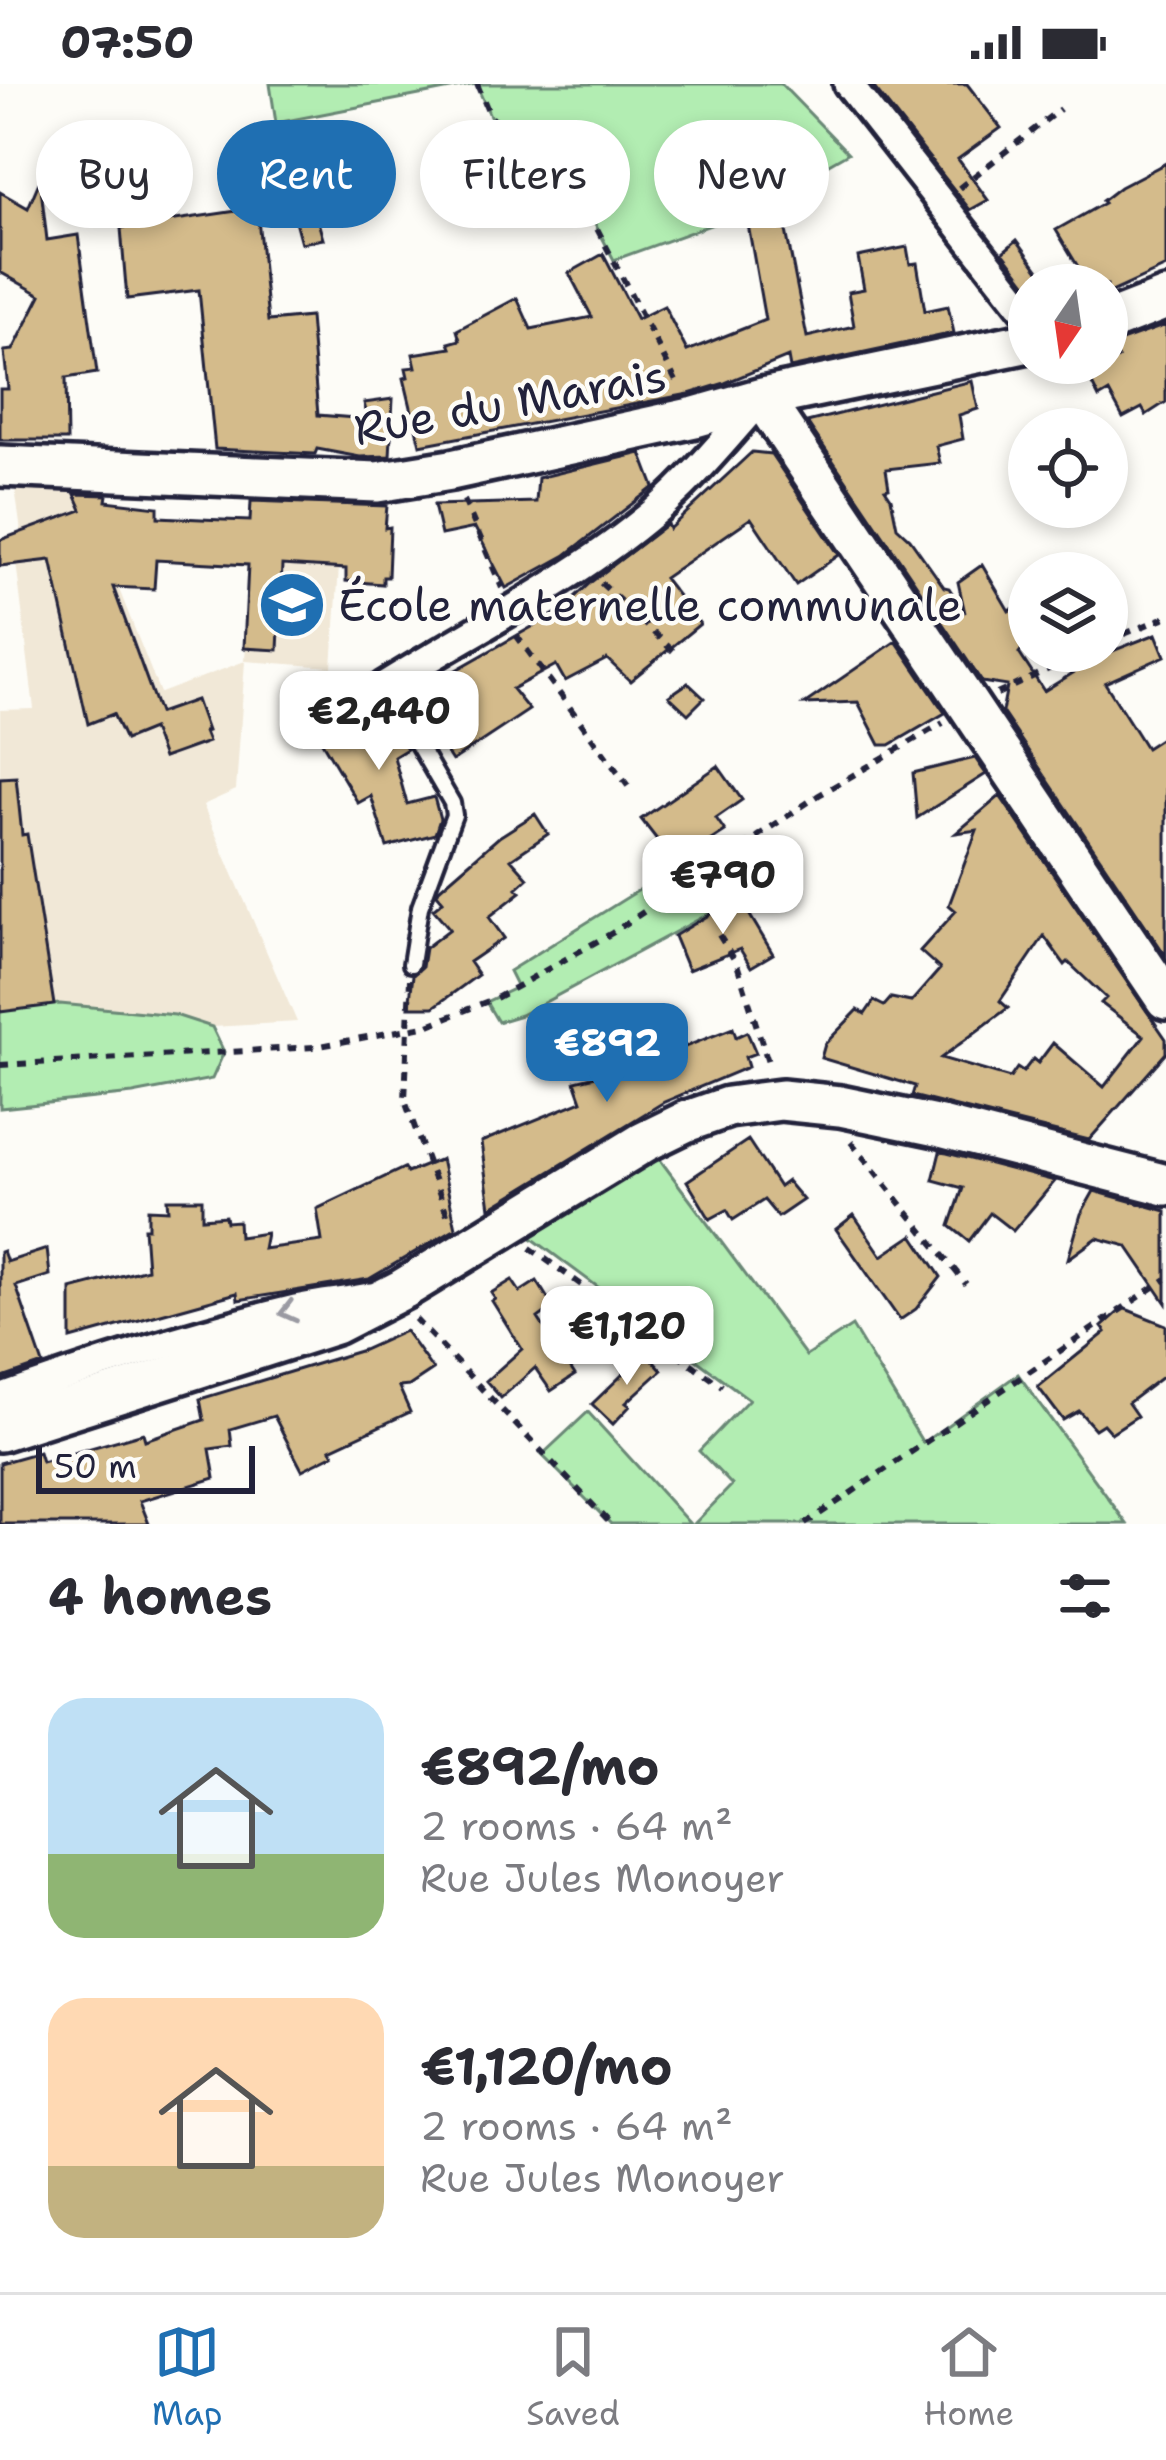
<!DOCTYPE html>
<html lang="en">
<head>
<meta charset="utf-8">
<style>
	:root { --surface:#fff; --page:#f7f7f7; --text:#2b2b33; --muted:#7c7c81; --line:#e1e1e2; --accent:#1f6fb2 }
	body { margin:0; font-family:"Shantell Sans",sans-serif; background:var(--page); color:var(--text); height:100vh; display:flex; flex-direction:column; font-size:45px; white-space:nowrap }
	* { box-sizing:border-box; margin:0 }
	p { font-size:39px; color:var(--muted) }
	.icon { flex:none; width:66px; height:66px; fill:none; stroke:currentColor; stroke-width:2; stroke-linecap:round; stroke-linejoin:round }
	.map { position:relative; height:1440px; overflow:hidden }
	.panel { display:flex; flex-direction:column; background:var(--surface); flex:1 }
	.panel>* { flex:none }
	.hud { position:absolute; left:36px; top:36px; width:1095px; height:108px; display:flex; gap:24px }
	.needle { width:78px; rotate:193deg }
	.controls { position:absolute; left:1008px; top:180px; display:grid; gap:24px }
	.controls a { display:grid; place-items:center; width:120px; height:120px; border-radius:50%; background:var(--surface); box-shadow:0 6px 18px #0003; font-size:60px }
	.scale { position:absolute; left:36px; bottom:30px; width:219px; box-sizing:border-box; padding-left:12px; border:6px solid #22223b; border-top:0; font-size:33px; line-height:42px; white-space:nowrap; color:#22223b; -webkit-text-stroke:9px #fdfcf7; paint-order:stroke }
	.price { position:absolute; translate:-50% -102px; padding:0 27px; border-radius:24px; background:#fff; color:#222; font-size:39px; line-height:78px; filter:drop-shadow(0 3px 6px #0008) }
	.price::after { content:''; position:absolute; left:50%; top:72px; width:36px; height:27px; margin-left:-18px; background:inherit; clip-path:polygon(0 0,100% 0,50% 100%) }
	.price.on { background:var(--accent); color:#fff }
	ul { padding:0; list-style:none }
	li { display:flex; align-items:center; gap:36px; height:300px; padding:0 48px }
	li span { display:grid; place-items:center; flex:none; width:336px; height:240px; border-radius:36px; color:#555 }
	li>.icon { margin-inline-start:auto }
	span .icon { width:144px; height:144px; fill:#fffc; stroke-width:1 }
	li b { font-size:51px }
	h2 { display:flex; justify-content:space-between; align-items:center; height:144px; padding:0 48px; font-size:51px }
	.pill { padding:0 42px; border-radius:54px; background:var(--surface); box-shadow:0 6px 18px #0003; font-size:42px; line-height:108px }
	.pill.on { background:var(--accent); color:#fff }
	.status { display:flex; justify-content:space-between; align-items:center; height:84px; padding:0 60px; background:var(--surface); direction:ltr }
	.status svg { height:33px; fill:currentColor }
	.menu { display:flex; justify-content:space-around; align-items:center; height:168px; border-top:3px solid var(--line); background:var(--surface); font-size:33px; color:var(--muted) }
	.menu a { display:grid; justify-items:center; gap:6px }
	.menu .on { color:var(--accent) }
	.map>svg:first-child { display:block }
	.built { fill:#f1e8d7 }
	.green { fill:#b2edb2; stroke:#6a8876; stroke-width:3 }
	.building { fill:#d4bb8b; stroke:#22223b; stroke-width:3; fill-rule:evenodd }
	.lines { fill:none; stroke-linecap:round; stroke-linejoin:round }
	.lane-casing { stroke:#22223b; stroke-width:22 }
	.street-casing { stroke:#22223b; stroke-width:36 }
	.secondary-casing { stroke:#22223b; stroke-width:48 }
	.path { stroke:#22223b; stroke-width:6; stroke-dasharray:9 9; stroke-linecap:butt }
	.lane { stroke:#fdfcf7; stroke-width:14 }
	.street { stroke:#fdfcf7; stroke-width:27 }
	.secondary { stroke:#fdfcf7; stroke-width:39 }
	.oneway { stroke:#9a9aa2 }
	.labels { text-anchor:middle; stroke-width:9; stroke-linejoin:round; paint-order:stroke }
	.street-label { font-size:45px; fill:#22223b; stroke:#fdfcf7 }
	.poi-label { font-size:45px; fill:#22223b; stroke:#fdfcf7; text-anchor:start }
</style>
</head>
<body>
<div class="status"><b>07:50</b><svg viewBox="0 0 49 12"><path d="M0 12V9h3v3zM5 12V6h3v6zM10 12V3h3v9zM15 12V0h3v12zM26 1h20v11H26zM47 4h2v5h-2z"/></svg></div>
<div class="map">
<svg width="1166" height="1440" viewBox="0 0 1166 1440">
	<rect width="100%" height="100%" fill="#fdfcf7"/>
	<filter id="ink" filterUnits="userSpaceOnUse"><feTurbulence type="fractalNoise" baseFrequency=".00833" numOctaves="2"/><feDisplacementMap in="SourceGraphic" scale="24" xChannelSelector="R" yChannelSelector="G"/><feConvolveMatrix kernelMatrix="1 2 1 2 8 2 1 2 1" color-interpolation-filters="sRGB"/></filter>
	<g filter="url(#ink)">
		<!-- built -->
		<path class="built" d="M12,382l59,2 89,225 85,-32 10,-183 90,4 -13,185 -87,-6 -9,129 -33,15 94,217 -85,5 -37,-12 -115,-11 -60,5v-299l34,-1 -18,-147 9,-1z"/>
		<!-- green -->
		<path class="green" d="M270,0h511l67,69 -107,61 -127,46 -56,-107 -67,-35 -15,-34 -200,39z
			M684,778l11,18 20,-13 25,30 -219,118 -23,7 -12,-20 31,-15 -8,-16z
			M60,920l115,11 37,12 12,25 -12,27 -79,15 -133,14v-99z
			M658,1073l148,199 46,-30 71,117 95,-69 109,150h-433l38,-39 -33,-34 50,-52 -220,-163z
			M588,1328l102,112h-79l-69,-69z"/>
		<!-- building -->
		<path class="building" d="M871,0h96l34,44 -43,31 30,41 -18,10z
			M300,75l23,80 -22,4 -21,-78z
			M1166,79v104l-59,27v-9h-18l-33,-55 48,-27 -2,-2 18,-14z
			M40,96l7,60 31,-5 19,138 -31,5 1,62h-67v-51h8l-4,-38 9,-1 28,-55 -41,-23v-80l28,16z
			M779,111l28,142 47,-11 -6,-34 16,-3 -6,-32 49,-10 3,17 7,-1 8,48 23,-5 6,27 -164,35 -2,-11 -63,26 -36,11 -269,51 -16,-67 4,-1 -2,-9 10,-1 -3,-13 38,-6 -2,-5 11,-3 -3,-10 60,-32 14,31 61,-12 -23,-44 34,-19 34,65 27,-13 23,45 78,-31 -19,-107z
			M257,124l11,113 42,-4 8,98 50,4 -4,-16 29,-4 -3,57 -30,1 -43,-8 -2,5 -100,-5 -16,-159 -72,9 -6,-71z
			M1017,156l33,45h-22l-25,-33z
			M1166,241v77l-20,13 -4,-7 -19,10 -14,-26 -10,6 -11,-22 30,-18 -8,-13z
			M972,297l6,28 -19,6 4,24 -27,7 4,17 -54,6 3,19 -4,1 6,9 6,29 13,12 34,48 5,1 16,25 -7,-31 24,-17 27,46 20,-12v41l-10,13 25,38 58,-36 54,-21 9,22 -60,27 41,65 20,-13v221l-164,-244 5,-26 -25,-4 -175,-260z
			M752,368l19,2 68,101 -43,30 -45,-67 -87,60 36,46 -70,57 -23,-22 -42,22 -9,-16 -44,24 17,21 -77,51 -18,-28 -7,4 -22,-38 155,-88 31,-29 76,-58 2,5z
			M641,369l13,34 -88,68 -60,33 -31,-60 -34,7 -7,-30 102,-3 2,-24z
			M75,410l32,1 -1,6 52,6v10l65,3 27,1 1,-20 136,5 -2,22 5,-1 -2,50h-5v7l-37,-3v-12l-64,-4 -4,85 -34,-2 4,-83 -92,-5 -2,29 -41,-2 46,126 37,-13 11,31 -3,1 4,10 -45,16 -11,-29 -27,11 -12,-26 -25,10 -37,-164 -51,6v-26l82,-30z
			M896,557l49,72 -55,32h-10l-22,-43 -54,2z
			M688,599l16,15 -16,16 -19,-18z
			M372,615l13,11 22,39 -13,8 13,47 27,-7 6,22 -5,15 -48,13 -16,-51 -13,7 -39,-66z
			M975,674l11,16 -69,44 -4,-45z
			M718,682l24,34 -26,18 9,13 -23,15 6,6 -29,16 -38,-49z
			M16,693l6,58 5,-1 27,171 -54,7v-234z
			M1000,712l166,243v14l-77,87 -177,-44 3,-10 -94,-28 4,-14 33,-34 7,4 9,-13 10,5 7,-8 20,4 29,-33 -20,-18 36,-40 -7,-6 28,-75 -21,3zM1044,852l21,29 3,-3 38,36 -5,5 43,33 -40,51 -51,-44 -15,20 -5,-4 -10,13 -6,-4 -7,10 -69,-20 67,-50 -8,-7z
			M535,730l13,20 -37,25 17,19 -11,10 4,4 -32,25 15,21 -35,24 9,13 -44,32h-25l4,-32 9,-8 3,-19 25,-19 -17,-20 10,-8 -6,-7 2,-5 60,-52z
			M739,813l34,57 -22,13 -11,-18 -52,21 -14,-34z
			M603,943l8,14 6,-4 11,19 19,1 11,-7 4,6 71,-28 3,9 11,-5 9,21 -11,4 3,10 -84,35 -174,106 -9,-66 101,-41 -7,-20 25,-6 -20,-35z
			M748,1056l31,47 8,-6 16,19 -25,17 -14,-17 -31,20 -6,-10 -17,9 -23,-38z
			M940,1068l7,1 108,28 -42,50 -23,-18 -21,28 -19,-15 13,-38 -30,-8z
			M441,1075l15,69 -87,51 -131,21 -1,-7 -166,46v-50l76,-20 -3,-41h4v-19l20,1 -1,-11h35v19l23,-2 1,6 12,-1 1,16 27,-4 -3,16 59,-8 -5,-32 87,-41 3,5z
			M1094,1107l72,20v92l-39,-57 -30,-8 -29,21 13,-45z
			M854,1131l28,41 31,-21 28,42 -25,32 -16,11 -64,-91z
			M47,1165l3,26 -34,11 27,78 -43,15v-127l3,-1 4,11z
			M512,1196l8,12 17,-11 16,26 -15,11 37,57 -24,16 -16,-23 -34,30 -15,-17 36,-32 -30,-48 3,-2 -4,-6z
			M1123,1224l43,17v49l-38,29 9,13 -26,17 -8,-9 -8,5 -16,-18 -16,9 -25,-33 68,-55 -4,-5z
			M405,1247l28,39 -24,16 -10,1 11,25 -79,37 3,5 -32,16 -28,-54 -44,13 2,17 -22,3 5,29 -75,23 9,23h-149v-61l39,-11 3,10 101,-29 2,7 59,-20 -4,-21 163,-49z
			M646,1268l16,18 -36,33 4,3 -17,18 -21,-20z"/>
		<g class="lines">
			<defs>
				<path id="lane" d="M384,602l68,117 2,12 -34,92 -9,57"/>
				<path id="street" d="M848,0l181,231
					M384,602c94,-59 216,-119 294,-196 29,-28 54,-59 81,-89
					M0,1315c97,-35 196,-66 296,-90 24,-6 49,-7 74,-12"/>
				<path id="secondary" d="M1107,238l59,-23
					M762,314l404,601
					M0,382l377,16 74,-12 244,-53 67,-19 267,-56
					M0,1347l335,-107 68,-35 241,-147 41,-20 43,-15 53,-7 59,6 101,21 225,58"/>
			</defs>
			<!-- lane casing -->
			<use href="#lane" class="lane-casing"/>
			<!-- street casing -->
			<use href="#street" class="street-casing"/>
			<!-- secondary casing -->
			<use href="#secondary" class="secondary-casing"/>
			<!-- path -->
			<path class="path" d="M477,0l14,34 67,35 121,234
				M959,104l101,-79
				M464,416l38,88
				M601,499l72,68
				M516,551l112,151
				M1107,557l59,-24
				M997,610l89,-43
				M719,851l18,29 33,104
				M410,895l-5,122 45,121
				M0,981l315,-18 114,-22 69,-28 114,-64 207,-138 124,-72
				M851,1058l115,142
				M530,1164l192,138
				M415,1235l196,205
				M805,1440l361,-245"/>
			<!-- lane -->
			<use href="#lane" class="lane"/>
			<!-- street -->
			<use href="#street" class="street"/>
			<!-- secondary -->
			<use href="#secondary" class="secondary"/>
		</g>
		<!-- one-way arrows -->
		<defs><path id="oneway-chevron" d="M-2-3.5L2.5 0L-2 3.5" fill="none" stroke-width="1.6" stroke-linecap="round" stroke-linejoin="round" transform="scale(3)"/></defs>
		<use class="oneway" href="#oneway-chevron" transform="translate(288 1228) rotate(166)"/>
	</g>
	<!-- icons -->
	<defs>
		<symbol id="school-disc" viewBox="-11 -11 22 22"><circle r="9.5" fill="#1f6fb2" stroke="#fdfcf7"/><path d="M0-5L7-2L0 1L-7-2ZM-4 1L0 2.5L4 1V4Q0 6-4 4Z" fill="#fff"/></symbol>
	</defs>
	<g fill-rule="evenodd">
		<use href="#school-disc" x="254" y="483" width="76" height="76"/>
	</g>
	<g class="labels">
		<!-- street labels -->
		<g class="street-label">
			<text transform="translate(510 318) rotate(-10)" y="16">Rue du Marais</text>
		</g>
		<!-- poi labels -->
		<g class="poi-label">
			<text x="338" y="537">École maternelle communale</text>
		</g>
	</g>
</svg>
<div class="controls">
<a><svg class="needle" viewBox="-14 -14 28 28"><path d="M0-13l5 13h-10z" fill="#e53935"/><path d="M0 13l5-13h-10z" fill="#7c7c81"/></svg></a>
<a><svg class="icon" aria-label="locate" viewBox="0 0 24 24"><circle cx="12" cy="12" r="6"/><path d="M12 2v4M12 18v4M2 12h4M18 12h4"/></svg></a>
<a><svg class="icon" aria-label="layers" viewBox="0 0 24 24"><path d="M12 4l9 5-9 5-9-5zM3 14l9 5 9-5"/></svg></a>
</div>
<div class="scale">50 m</div>
<b class="price" style="left:379px;top:689px">€2,440</b>
<b class="price" style="left:723px;top:853px">€790</b>
<b class="price on" style="left:607px;top:1021px">€892</b>
<b class="price" style="left:627px;top:1304px">€1,120</b>
<div class="hud">
<a class="pill">Buy</a>
<a class="pill on">Rent</a>
<a class="pill">Filters</a>
<a class="pill">New</a>
</div>
</div>
<section class="panel">
<h2>4 homes<svg class="icon" aria-label="filters" viewBox="0 0 24 24"><path d="M4 7h16M4 17h16"/><circle cx="9" cy="7" r="2"/><circle cx="15" cy="17" r="2"/></svg></h2>
<ul>
<li><span style="background:linear-gradient(#bfe0f5 65%,#8fb573 0)"><svg class="icon" aria-label="home" viewBox="0 0 24 24"><path d="M3 11l9-7 9 7M6 9v11h12V9"/></svg></span><div><b>€892/mo</b><p>2 rooms · 64 m²</p><p>Rue Jules Monoyer</p></div></li>
<li><span style="background:linear-gradient(#ffd9b3 70%,#c2b280 0)"><svg class="icon" aria-label="home" viewBox="0 0 24 24"><path d="M3 11l9-7 9 7M6 9v11h12V9"/></svg></span><div><b>€1,120/mo</b><p>2 rooms · 64 m²</p><p>Rue Jules Monoyer</p></div></li>
</ul>
</section>
<nav class="menu">
<a class="on"><svg class="icon" aria-label="map" viewBox="0 0 24 24"><path d="M3 6l6-2 6 2 6-2v14l-6 2-6-2-6 2zM9 4v14M15 6v14"/></svg>Map</a>
<a><svg class="icon" aria-label="saved" viewBox="0 0 24 24"><path d="M7 4h10v16l-5-4-5 4z"/></svg>Saved</a>
<a><svg class="icon" aria-label="home" viewBox="0 0 24 24"><path d="M3 11l9-7 9 7M6 9v11h12V9"/></svg>Home</a>
</nav>
</body>
</html>
